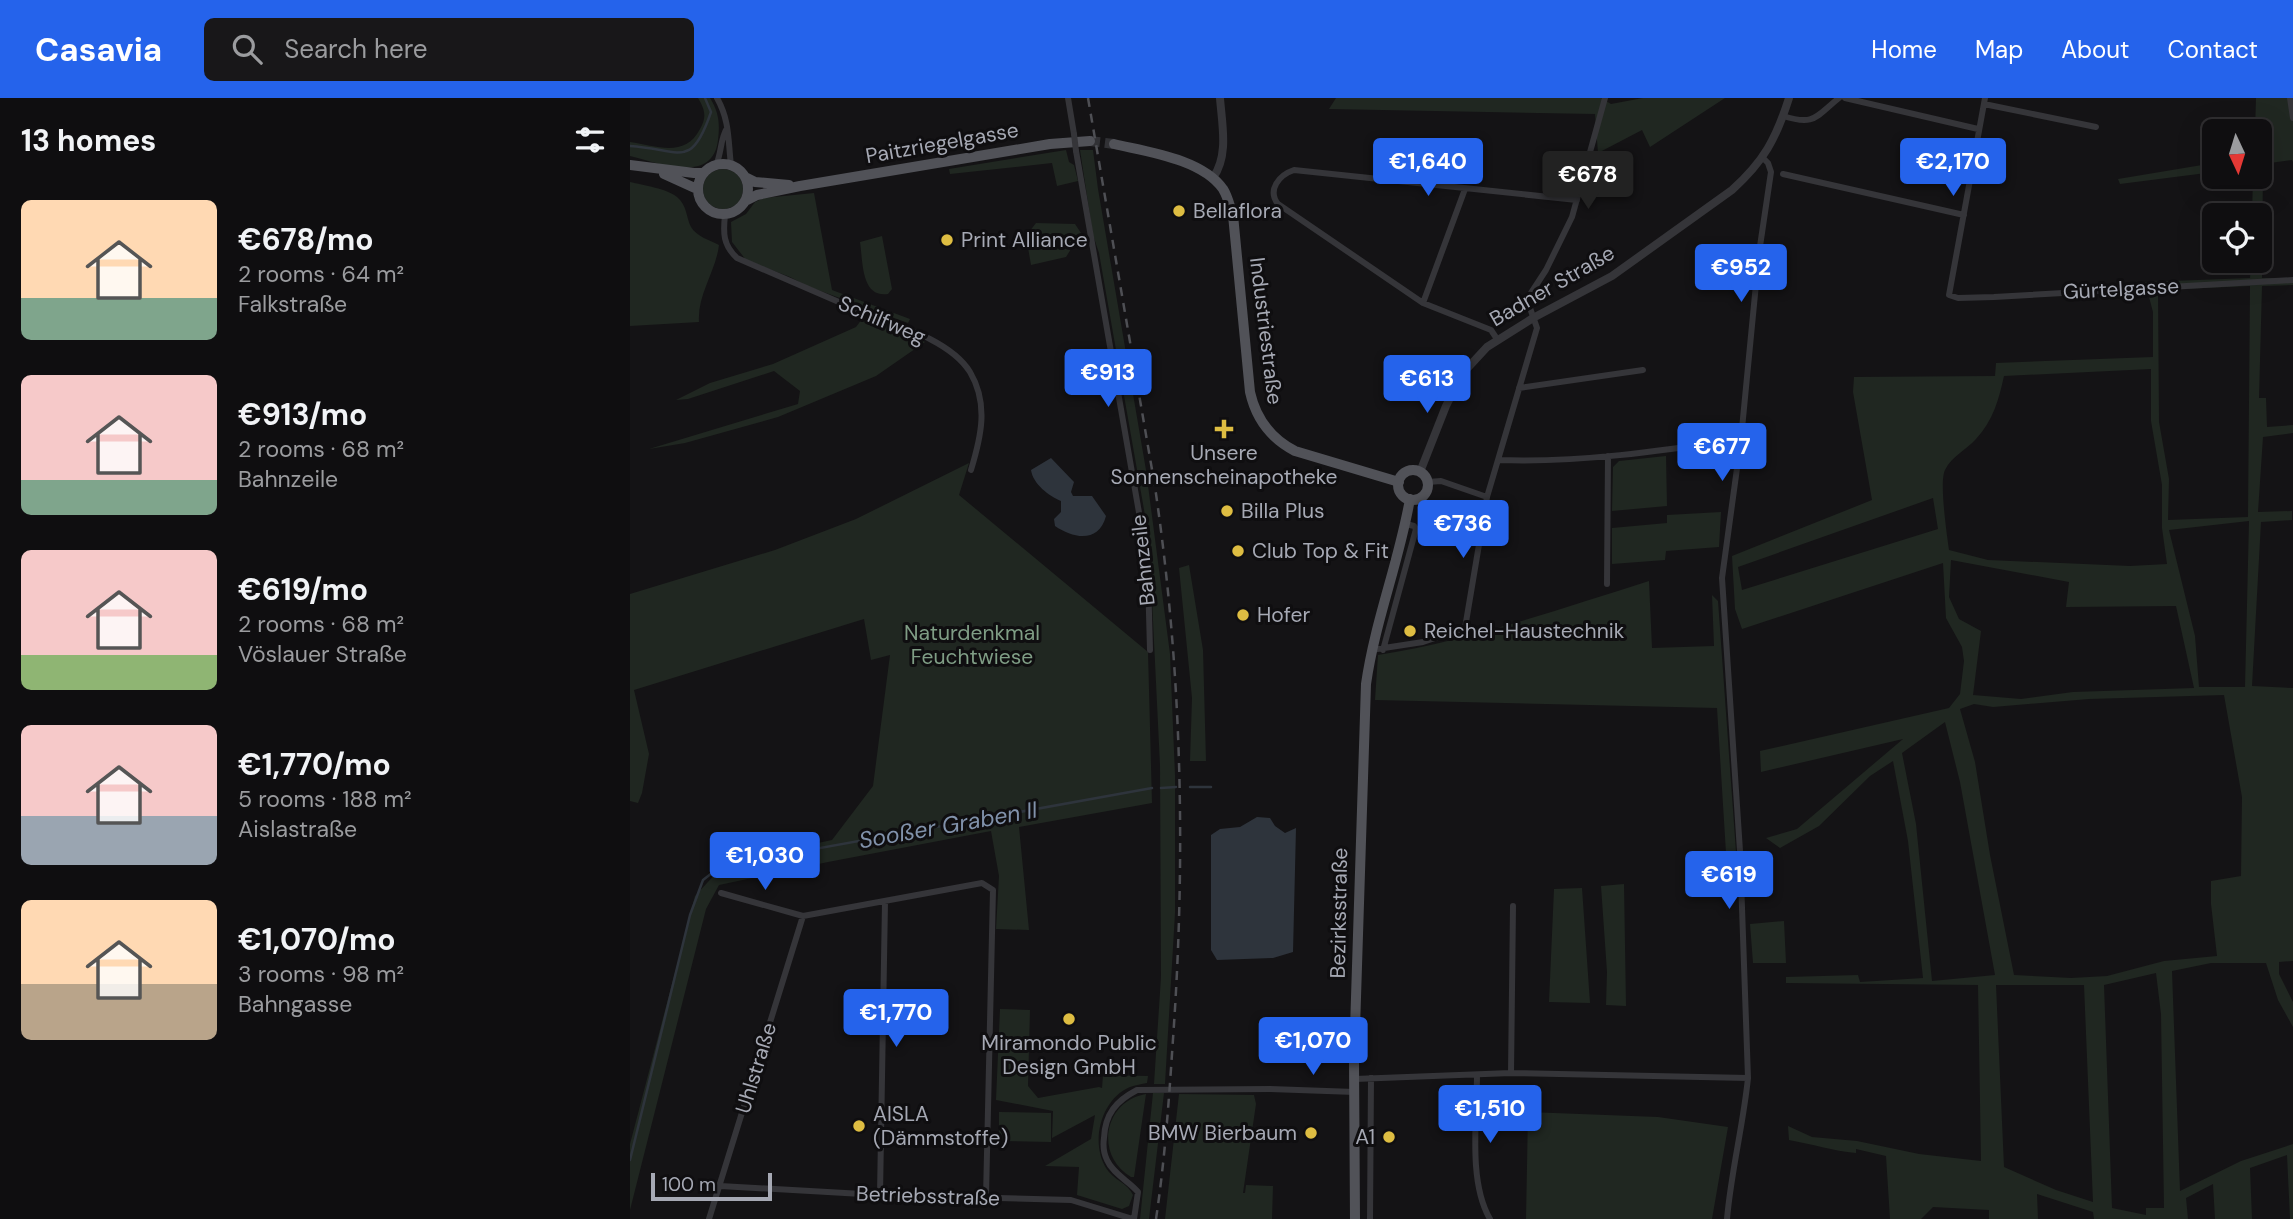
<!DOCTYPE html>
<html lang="en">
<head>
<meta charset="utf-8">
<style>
	:root { --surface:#0f0e10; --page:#181719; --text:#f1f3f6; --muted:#9b9c9f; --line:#2f2e30; --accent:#2563eb }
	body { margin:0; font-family:"DM Sans",sans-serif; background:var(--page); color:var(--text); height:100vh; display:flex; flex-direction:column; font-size:26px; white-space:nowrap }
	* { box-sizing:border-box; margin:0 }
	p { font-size:23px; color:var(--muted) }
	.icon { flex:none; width:38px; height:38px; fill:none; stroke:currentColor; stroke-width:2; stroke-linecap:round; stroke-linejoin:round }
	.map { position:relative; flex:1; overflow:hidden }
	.panel { display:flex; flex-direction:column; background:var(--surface); width:630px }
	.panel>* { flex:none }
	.needle { width:46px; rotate:176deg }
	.tools { position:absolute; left:1572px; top:21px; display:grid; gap:14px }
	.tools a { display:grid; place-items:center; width:70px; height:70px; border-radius:10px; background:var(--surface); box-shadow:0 7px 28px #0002,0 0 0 2px var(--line); font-size:35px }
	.scale { position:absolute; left:21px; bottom:18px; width:121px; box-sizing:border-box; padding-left:7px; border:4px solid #a6a9b4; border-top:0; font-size:19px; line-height:24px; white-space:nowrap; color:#a6a9b4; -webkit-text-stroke:5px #0f0e10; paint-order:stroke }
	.price { position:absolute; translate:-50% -60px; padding:0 16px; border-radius:7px; background:var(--accent); color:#fff; font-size:23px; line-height:46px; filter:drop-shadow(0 2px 4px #0008) }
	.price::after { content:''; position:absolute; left:50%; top:42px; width:21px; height:16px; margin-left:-10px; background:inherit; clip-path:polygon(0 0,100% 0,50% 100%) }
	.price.on { background:#222; color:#fff }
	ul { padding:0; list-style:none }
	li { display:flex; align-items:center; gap:21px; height:175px; padding:0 21px }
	li span { display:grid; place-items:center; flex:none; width:196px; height:140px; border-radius:10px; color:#555 }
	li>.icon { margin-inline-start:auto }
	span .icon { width:84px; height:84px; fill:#fffc; stroke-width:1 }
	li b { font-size:30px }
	h2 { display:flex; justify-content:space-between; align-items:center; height:84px; padding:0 21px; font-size:30px }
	header { display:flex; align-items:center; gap:42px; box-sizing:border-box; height:98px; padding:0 35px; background:var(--accent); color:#fff }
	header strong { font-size:33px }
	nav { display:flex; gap:38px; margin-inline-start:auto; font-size:24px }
	.search { width:490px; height:63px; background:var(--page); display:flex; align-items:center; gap:18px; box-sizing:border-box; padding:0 24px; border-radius:10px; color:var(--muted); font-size:26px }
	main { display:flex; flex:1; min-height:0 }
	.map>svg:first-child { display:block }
	.green { fill:#202721; fill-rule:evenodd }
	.water { fill:#2e343c }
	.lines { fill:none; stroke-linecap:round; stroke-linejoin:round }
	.stream { stroke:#2e343c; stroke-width:2.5 }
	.primary-tunnel { stroke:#313135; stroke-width:10; stroke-dasharray:10 5; stroke-linecap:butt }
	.minor { stroke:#353539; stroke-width:6 }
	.tertiary { stroke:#353539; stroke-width:8 }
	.primary { stroke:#515258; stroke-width:10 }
	.rail { stroke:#4e4f54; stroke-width:2.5; stroke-dasharray:9 7; stroke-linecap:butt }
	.minor-bridge { stroke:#353539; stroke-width:6 }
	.poi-dot { fill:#debd42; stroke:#0f0e10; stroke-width:2.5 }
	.labels { text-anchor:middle; stroke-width:6; stroke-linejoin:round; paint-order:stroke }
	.street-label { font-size:21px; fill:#a6a9b4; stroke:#0f0e10 }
	.poi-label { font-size:21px; fill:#a6a9b4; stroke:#0f0e10; text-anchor:start }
	.park-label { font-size:21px; fill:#7f9d85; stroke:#0f0e10 }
	.water-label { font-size:23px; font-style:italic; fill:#8192ab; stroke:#0f0e10 }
</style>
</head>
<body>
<header>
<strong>Casavia</strong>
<div class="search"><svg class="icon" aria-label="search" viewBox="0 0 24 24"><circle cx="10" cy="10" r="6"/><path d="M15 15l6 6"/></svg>Search here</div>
<nav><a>Home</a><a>Map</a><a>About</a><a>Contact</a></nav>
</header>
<main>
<section class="panel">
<h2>13 homes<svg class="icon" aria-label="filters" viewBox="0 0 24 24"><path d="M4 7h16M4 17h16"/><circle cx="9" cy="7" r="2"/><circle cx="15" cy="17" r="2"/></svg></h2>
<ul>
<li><span style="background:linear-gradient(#ffd9b3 70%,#7fa58c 0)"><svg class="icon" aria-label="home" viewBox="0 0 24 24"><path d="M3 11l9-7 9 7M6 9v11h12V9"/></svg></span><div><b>€678/mo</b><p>2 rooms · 64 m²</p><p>Falkstraße</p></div></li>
<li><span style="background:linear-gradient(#f6c9c9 75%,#7fa58c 0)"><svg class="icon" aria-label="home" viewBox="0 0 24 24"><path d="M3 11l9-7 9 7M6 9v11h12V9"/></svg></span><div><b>€913/mo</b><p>2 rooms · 68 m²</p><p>Bahnzeile</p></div></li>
<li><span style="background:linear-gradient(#f6c9c9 75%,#8fb573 0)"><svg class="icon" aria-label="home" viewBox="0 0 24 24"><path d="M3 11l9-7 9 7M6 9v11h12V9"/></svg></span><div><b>€619/mo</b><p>2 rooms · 68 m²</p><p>Vöslauer Straße</p></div></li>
<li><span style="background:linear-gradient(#f6c9c9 65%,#9aa5b1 0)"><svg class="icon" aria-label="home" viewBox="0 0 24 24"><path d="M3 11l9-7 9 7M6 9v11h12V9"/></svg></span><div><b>€1,770/mo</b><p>5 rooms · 188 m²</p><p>Aislastraße</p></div></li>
<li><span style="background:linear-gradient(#ffd9b3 60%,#b9a48a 0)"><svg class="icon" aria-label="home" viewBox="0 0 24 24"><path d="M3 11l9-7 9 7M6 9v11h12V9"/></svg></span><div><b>€1,070/mo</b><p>3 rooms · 98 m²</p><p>Bahngasse</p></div></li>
</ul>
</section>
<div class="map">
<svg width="1663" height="1121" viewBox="0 0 1663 1121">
	<rect width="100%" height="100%" fill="#141315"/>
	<!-- green -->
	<path class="green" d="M68,0h12c9,14 10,26 8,42 -5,45 -60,23 -88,16v-14c27,4 55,16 70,-13 7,-12 5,-19 -2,-31z
		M706,0h265l10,6 32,-6h82l-75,49 -8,-17 -44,23 -3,-39 -266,-5z
		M1626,0h37v64l-1,-2 -29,4 -1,114h31v7l-31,1 -3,112h7l1,29 26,-2v8l-30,4 -5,75 34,-1v9l-31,2 -9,164 41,2v273l-14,1v12l14,28v25l-15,-27 -12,-37h-55l-39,8 8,220 61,-30 52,-17v75h-3l-3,-64 -37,13 2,51h-37l-2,-35 -27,14 2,21h-94l-1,-7 -56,-18 1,25h-49v-9l-56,-3 -12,12h-31l-4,-63 -30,-7v4c-23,-2 -44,-9 -67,-13l-1,-14 24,11 45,4 62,13 62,7 -3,-176 -192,-2v-6l72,-2 2,7 63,-4 -15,-137 -15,-80 -23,15 -51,50 -39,22 -14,-10 31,-9 106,-90 -142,33 -1,-21 189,-43 11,-14 4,-33 -2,-14 -16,-29 -3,-55 -201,66 -7,-20 -3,-53 140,-56 -19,-108 1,-15 141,-1 1,-13 157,-6v-45l-8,-30 105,-4 1,-17h8v-46h-7l1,-38h6v-46h-4zM1620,188l-2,231 -80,3 1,-41 -10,-57 -1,-132zM1521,271v52l11,64v43l5,36 -37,2 -142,-6 -39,-10c-2,-15 -10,-68 -4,-80 7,-14 21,-20 31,-31 17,-18 23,-40 28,-63zM1303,400l5,31 -196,61 -4,-23zM1619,423l-4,166h-46l-4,-51 -26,-106zM1321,462l118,22 -3,25 110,-1 18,82 -121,4 -52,7 -48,-4 8,-64 -22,-12 -10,-22zM1594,597l18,102 -1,79 -30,5v23l6,52 -53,5 -57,15 -36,2 -57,-3 -24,-120 -15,-93 -15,-53 14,-5 19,3 96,-8zM1315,624l15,60 35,193 -63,6 -16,-157 -14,-71zM1526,875l5,41 3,194h-18v7l-34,-7 -8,-223zM1366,887h88l9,217 -37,-12 -52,-23z
		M436,52l3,12 5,3 4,16 -21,5 -5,-23 -102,11 -1,-5z
		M450,52h13l5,39 48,281 24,184 5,121v138l-10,171h-11l7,-107 -1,-212 -11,-227 -50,-285 -6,-18z
		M1584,65v9l-94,12 -2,-5z
		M73 91a20 20 0 1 1 40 0a20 20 0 1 1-40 0Z
		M0,84c13,3 38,7 47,15 10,8 9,20 14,30 6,10 19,13 28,18 -3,26 -22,50 -20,77l-69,4z
		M184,95l18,97 78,29 -2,4 -101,-37 -17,-9 -44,-17 -14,-18 -1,-20 15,-8 9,-12 9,-4z
		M406,125l39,1 6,9 -15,24 -35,8 -5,-29z
		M252,138l10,53 -4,5c-27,4 -25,-32 -28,-52z
		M235,217l24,8 36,19 -49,34 -98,41 -93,26 -36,6 149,-45 2,-13 -26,-20 -86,28 -12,1 34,-17 63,-19 83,-37z
		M1036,358l1,50 -55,5 1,-44 6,-6z
		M339,365l-10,32 189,157 4,151 -133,24 10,103 -33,-1 3,-53 -8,-45 -163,31 -109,23 -13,24 -76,301v-66l65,-248 24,-26 29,-12 84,-18 41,-54 17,-131 -19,5 -7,-41 -230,71 15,64 -7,39 -4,10 -8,-2v-207l145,-44 81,-31z
		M1091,414l-2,35 -53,4 -1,9 -53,4v-36l55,-5v-8z
		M559,467l14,85 3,111h-16l2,-63 -13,-130z
		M1019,483l3,67 62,-2 -2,-51 6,6 19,265 -10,3 -10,-161 -342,-8 3,-45c93,-15 182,-46 271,-74z
		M994,786l2,122 -20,-1 1,-33 -6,-86z
		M952,790l8,115 -41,-1 5,-113z
		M1154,823l2,42h-33l-3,-39z
		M370,911l30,1 -2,76 10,12 61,-11 3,1 1,-13 45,1 -1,7c-5,1 -12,2 -17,4 -29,12 -40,55 -24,81 7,12 22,15 27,27l-4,11 -7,3 -45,-14 2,-28 -34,-1 46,-27 4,-24 -43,23 1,-27 -57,-11z
		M523,995h11l-15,126h-9z
		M516,996l-12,83h-3c-37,-22 -27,-76 15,-83z
		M549,996l75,1 2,9 -13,89h2l1,-8 27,1 -1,33h-107z
		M369,1014l52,1v29l-52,-1z
		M898,1014l130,5 70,10 -16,92h-186z"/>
	<!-- water -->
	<path class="water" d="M421,360l23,24 -3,10 2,4h19l14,20c-7,27 -32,23 -51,10l-1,-7 7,-7v-11c-12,-5 -28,-17 -30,-31z
		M627,719l13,1 5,8 10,7 11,-5 -3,124 -20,6 -56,2 -6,-10v-115l9,-6 20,-2z"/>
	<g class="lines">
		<!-- stream -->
		<path class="stream" d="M0,48c50,3 61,25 81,-34l-6,-14
			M560,689h21
			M531,690l15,-1
			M0,1062l60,-245 13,-35 18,-14 431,-78"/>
		<!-- primary-tunnel -->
		<path class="primary-tunnel" d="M460,43l24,3"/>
		<!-- minor -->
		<path class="minor" d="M87,0c13,23 11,43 14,67
			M438,0l6,36
			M1215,0l133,31
			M1355,0l-36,197 9,3 36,-1 299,-17
			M1660,0l3,20
			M1354,6l112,23
			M1153,18c32,10 32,1 56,-18
			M446,53l65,373 7,53 2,73
			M86,67c6,-13 4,-26 11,-37
			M1153,76l181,41
			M95,117c-2,18 -2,30 12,43 39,17 78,34 118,51 34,14 94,29 115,63 19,32 11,65 1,98
			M793,205l42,-114
			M867,241l-6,-9 -68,-27 -145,-99c-11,-14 1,-29 16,-34l283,30
			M889,290l124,-18
			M868,362c81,3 163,-9 243,-21
			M798,384l13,-1 46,16
			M977,486l1,-128
			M741,552l52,-8 42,-14 22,-131 50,-169 -7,-20 1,-15 15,-23 26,-53 33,-119
			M753,552l33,-121 -2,-3 -8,-2
			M91,795l82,23 179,-33 11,7 -7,307
			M881,975l2,-167
			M847,977c0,43 -9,107 13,144
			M725,981l156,-6 237,5
			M90,1088l160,9 191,5 62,19
			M250,1097l5,-293
			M79,1121l94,-303
			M504,1121l4,-27c-9,-11 -25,-18 -31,-32 -3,-6 -4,-15 -3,-22 1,-24 12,-37 33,-48l133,-1 85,3
			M740,1121l1,-141
			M1097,1121c4,-47 16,-93 21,-141l-8,-227 -18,-273 19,-139 18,-186 12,-81 -3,-9 -5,-5"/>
		<!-- tertiary -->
		<path class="tertiary" d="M583,80c16,-23 9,-53 7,-80
			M790,374l26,-66 16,-32 25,-27 46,-29 79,-42 120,-86c32,-29 44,-51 57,-92"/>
		<!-- primary -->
		<path class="primary" d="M484,46c34,8 88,15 109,45 5,8 7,18 10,26l17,177c6,27 20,46 45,59l104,31
			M68 91a25 25 0 1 1 50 0a25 25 0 1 1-50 0Z
			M0,67l64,8h9
			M34,76l33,15
			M115,79l10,5 34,3
			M115,103l12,-6 43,-9 250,-42 40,-3
			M768 387a15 15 0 1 1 30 0a15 15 0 1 1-30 0Z
			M725,1121l-1,-159 12,-376c9,-63 33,-122 44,-185"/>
		<!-- rail -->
		<path class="rail" d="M458,0l67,389c27,183 31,368 18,552 -4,60 -8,120 -17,180"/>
		<!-- minor-bridge -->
		<path class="minor-bridge" d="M444,36l2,17"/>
	</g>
	<!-- markers -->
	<g class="poi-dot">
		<circle cx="549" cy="113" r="7"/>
		<circle cx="317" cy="142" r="7"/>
		<path d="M590.5 320.5h7v7h7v7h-7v7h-7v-7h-7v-7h7z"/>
		<circle cx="597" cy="413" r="7"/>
		<circle cx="608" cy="453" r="7"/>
		<circle cx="613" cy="517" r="7"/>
		<circle cx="780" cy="533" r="7"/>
		<circle cx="439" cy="921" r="7"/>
		<circle cx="229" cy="1028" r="7"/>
		<circle cx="681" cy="1035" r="7"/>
		<circle cx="759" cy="1039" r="7"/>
	</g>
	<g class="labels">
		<!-- street labels -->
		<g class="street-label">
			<text transform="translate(312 45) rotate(-10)" y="7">Paitzriegelgasse</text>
			<text transform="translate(922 188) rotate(-30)" y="7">Badner Straße</text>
			<text transform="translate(1491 191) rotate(-3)" y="7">Gürtelgasse</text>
			<text transform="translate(252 222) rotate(23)" y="7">Schilfweg</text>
			<text transform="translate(636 233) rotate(83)" y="7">Industriestraße</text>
			<text transform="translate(513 462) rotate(-96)" y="7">Bahnzeile</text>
			<text transform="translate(709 815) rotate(-89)" y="7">Bezirksstraße</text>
			<text transform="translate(126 970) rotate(-73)" y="7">Uhlstraße</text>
			<text transform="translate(298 1098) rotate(2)" y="7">Betriebsstraße</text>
		</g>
		<!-- poi labels -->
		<g class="poi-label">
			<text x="563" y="120">Bellaflora</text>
			<text x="331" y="149">Print Alliance</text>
			<text x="594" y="362" text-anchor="middle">Unsere<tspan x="594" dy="24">Sonnenscheinapotheke</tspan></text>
			<text x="611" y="420">Billa Plus</text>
			<text x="622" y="460">Club Top &amp; Fit</text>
			<text x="627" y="524">Hofer</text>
			<text x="794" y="540">Reichel-Haustechnik</text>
			<text x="439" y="952" text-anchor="middle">Miramondo Public<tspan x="439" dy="24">Design GmbH</tspan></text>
			<text x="243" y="1023">AISLA<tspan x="243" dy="24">(Dämmstoffe)</tspan></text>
			<text x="667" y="1042" text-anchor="end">BMW Bierbaum</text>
			<text x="745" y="1046" text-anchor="end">A1</text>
		</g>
		<!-- park labels -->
		<g class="park-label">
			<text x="342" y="542">Naturdenkmal<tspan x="342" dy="24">Feuchtwiese</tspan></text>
		</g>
		<!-- water labels -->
		<g class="water-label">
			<text transform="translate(318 727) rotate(-10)" y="8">Sooßer Graben II</text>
		</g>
	</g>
</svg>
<div class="tools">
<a><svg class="needle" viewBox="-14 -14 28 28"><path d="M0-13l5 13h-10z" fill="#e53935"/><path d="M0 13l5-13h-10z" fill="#9b9c9f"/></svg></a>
<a><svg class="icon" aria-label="locate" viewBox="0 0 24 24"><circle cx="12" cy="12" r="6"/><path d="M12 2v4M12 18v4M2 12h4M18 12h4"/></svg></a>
</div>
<div class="scale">100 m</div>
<b class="price" style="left:798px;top:100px">€1,640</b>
<b class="price" style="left:1323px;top:100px">€2,170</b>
<b class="price on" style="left:958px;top:113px">€678</b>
<b class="price" style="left:1111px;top:206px">€952</b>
<b class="price" style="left:478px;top:311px">€913</b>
<b class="price" style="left:797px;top:317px">€613</b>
<b class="price" style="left:1092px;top:385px">€677</b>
<b class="price" style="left:833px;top:462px">€736</b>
<b class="price" style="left:135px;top:794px">€1,030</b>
<b class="price" style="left:1099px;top:813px">€619</b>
<b class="price" style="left:266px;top:951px">€1,770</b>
<b class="price" style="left:683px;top:979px">€1,070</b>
<b class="price" style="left:860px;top:1047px">€1,510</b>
</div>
</main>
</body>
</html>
